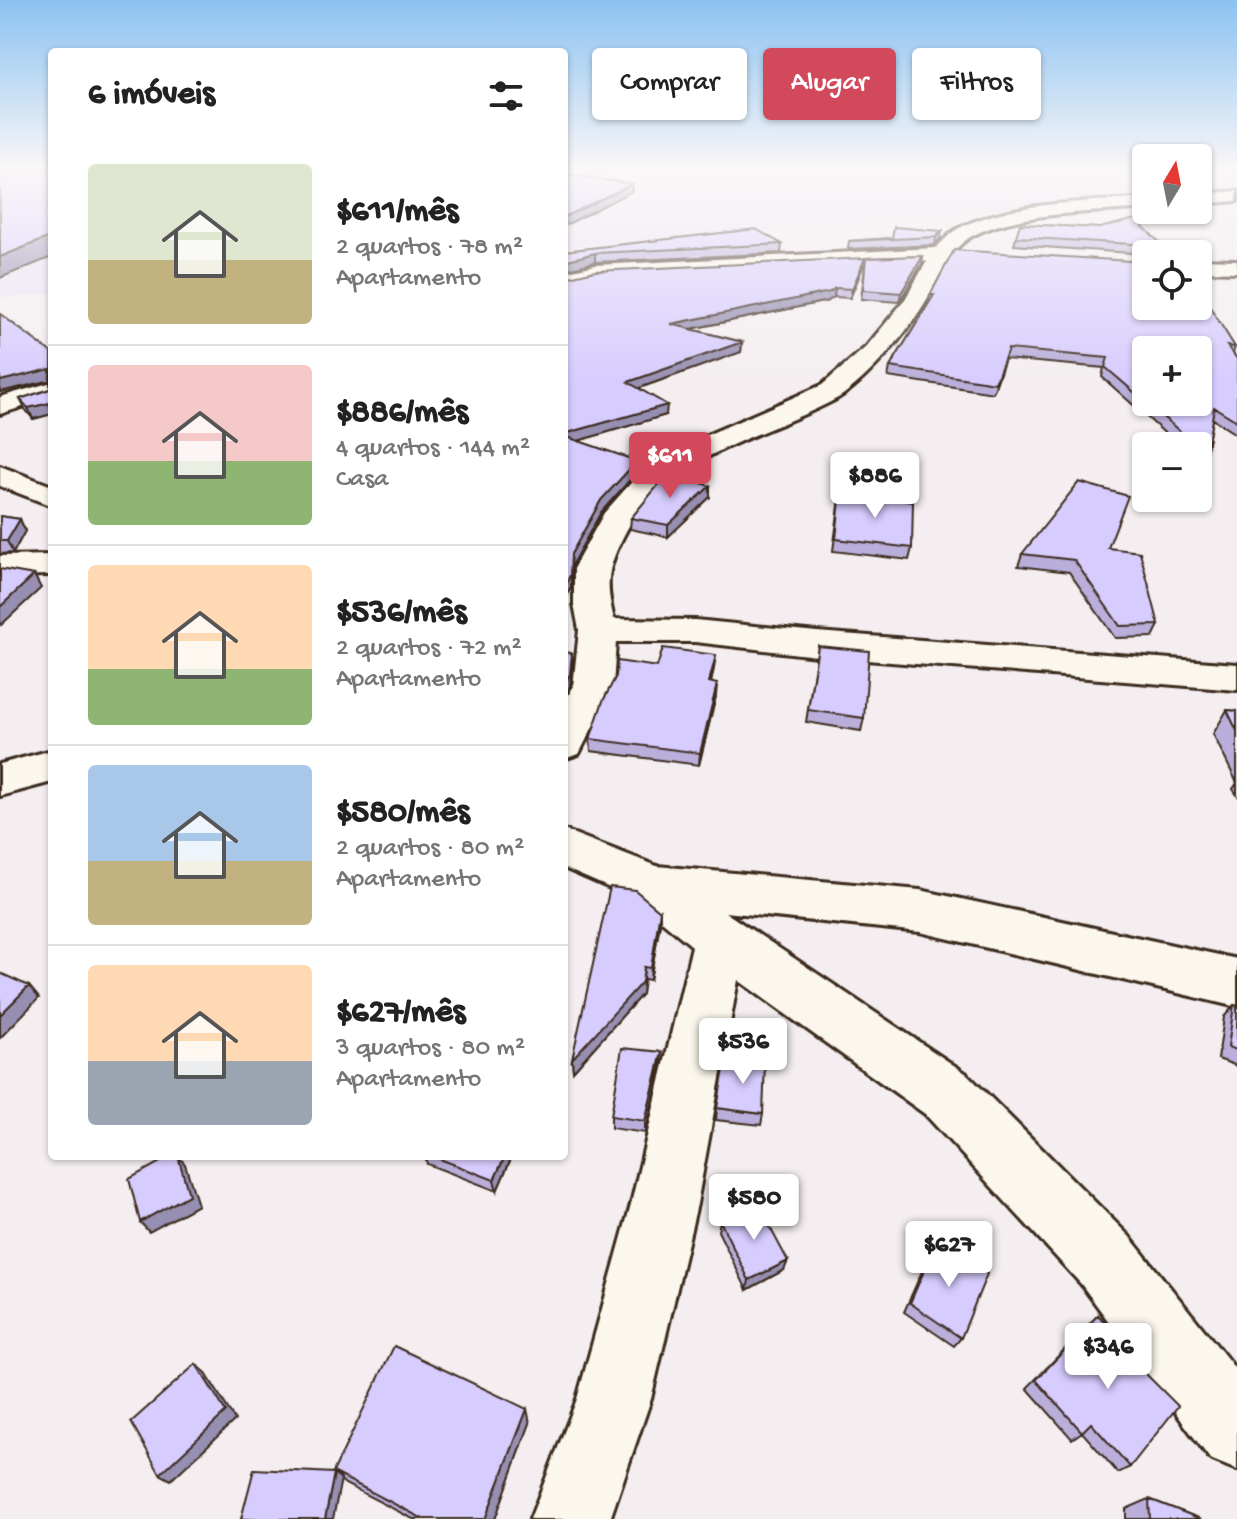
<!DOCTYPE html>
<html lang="pt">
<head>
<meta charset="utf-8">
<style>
	:root { --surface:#fff; --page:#f6f6f6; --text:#222; --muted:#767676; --line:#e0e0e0; --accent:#d1495b }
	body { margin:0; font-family:"Gochi Hand",sans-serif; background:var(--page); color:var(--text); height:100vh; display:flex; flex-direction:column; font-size:30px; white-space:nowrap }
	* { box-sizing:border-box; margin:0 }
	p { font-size:26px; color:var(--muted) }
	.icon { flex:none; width:44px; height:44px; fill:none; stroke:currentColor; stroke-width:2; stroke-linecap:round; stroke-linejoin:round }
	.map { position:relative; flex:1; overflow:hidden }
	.side { position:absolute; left:48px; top:48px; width:520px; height:1112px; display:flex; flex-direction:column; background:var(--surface); border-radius:8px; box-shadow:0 2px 6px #0004 }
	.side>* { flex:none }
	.top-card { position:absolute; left:592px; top:48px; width:524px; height:72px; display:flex; gap:16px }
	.needle { width:52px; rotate:10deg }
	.tools { position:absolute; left:1132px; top:144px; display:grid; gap:16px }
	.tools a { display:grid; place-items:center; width:80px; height:80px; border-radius:8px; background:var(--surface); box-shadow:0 2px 6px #0004; font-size:40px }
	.price { position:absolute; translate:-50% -68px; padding:0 18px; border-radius:8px; background:#fff; color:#222; font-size:26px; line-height:52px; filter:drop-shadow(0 2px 4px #0008) }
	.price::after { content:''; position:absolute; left:50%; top:48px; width:24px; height:18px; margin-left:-12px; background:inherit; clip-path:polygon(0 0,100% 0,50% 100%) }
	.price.on { background:var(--accent); color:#fff }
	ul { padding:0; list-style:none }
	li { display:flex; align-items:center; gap:24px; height:200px; padding:0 40px }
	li+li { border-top:2px solid var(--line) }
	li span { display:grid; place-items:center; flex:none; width:224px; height:160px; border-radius:8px; color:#555 }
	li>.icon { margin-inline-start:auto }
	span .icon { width:96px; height:96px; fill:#fffc; stroke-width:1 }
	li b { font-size:34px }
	h2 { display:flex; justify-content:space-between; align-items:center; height:96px; padding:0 40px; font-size:34px }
	.pill { padding:0 28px; border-radius:8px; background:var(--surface); box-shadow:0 2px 6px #0004; font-size:28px; line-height:72px }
	.pill.on { background:var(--accent); color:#fff }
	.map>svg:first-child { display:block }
	.built { fill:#ebe4f4 }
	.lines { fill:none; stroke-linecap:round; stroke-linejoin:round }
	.minor-casing { stroke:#3b2a1e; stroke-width:6 }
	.minor { fill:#fbf7ec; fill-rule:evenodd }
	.wall { fill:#b9afda; stroke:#3b2a1e; stroke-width:2 }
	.shaded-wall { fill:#968fb2; stroke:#3b2a1e; stroke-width:2 }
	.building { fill:#d7ccfe; stroke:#3b2a1e; stroke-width:2; fill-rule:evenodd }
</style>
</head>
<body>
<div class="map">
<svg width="1237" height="1519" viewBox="0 0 1237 1519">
	<rect width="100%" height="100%" fill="#f4eef0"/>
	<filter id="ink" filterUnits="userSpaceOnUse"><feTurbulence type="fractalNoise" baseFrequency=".0125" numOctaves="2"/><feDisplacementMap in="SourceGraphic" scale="16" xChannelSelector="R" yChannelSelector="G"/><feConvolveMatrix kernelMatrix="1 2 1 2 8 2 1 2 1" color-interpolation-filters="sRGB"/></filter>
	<g filter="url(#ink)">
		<!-- built -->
		<path class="built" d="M0,170h52v123l-52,5z
			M564,170h582v27l-582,51z
			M1198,170h39v19l-39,4z"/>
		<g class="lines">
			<defs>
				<path id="minor" d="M1237,191v10l-39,3v-10z
					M1146,198v10c-52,5 -127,3 -174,28 -25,14 -33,45 -48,68 -11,18 -26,38 -41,54 -12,13 -30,31 -45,40 -74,40 -175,57 -215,139 -16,32 -18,47 -9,82l81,1 122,12 420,32v26l-420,-34 -122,-14h-79l-3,45 -34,67 -15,5v-56l9,-16 6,-57 -5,-26v-37l30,-54 34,-38 55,-34 129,-56 44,-38 38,-46 23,-40 -332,16 -31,7v-12l31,-7 341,-17c7,-7 15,-16 23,-20 55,-28 127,-25 187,-30z
					M1198,259l39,1v12l-39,-1z
					M52,382v16l-52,16v-17z
					M0,466l52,20v20l-52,-20z
					M52,555v20l-52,1v-20z
					M52,750v32l-52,14v-32z
					M564,830l93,36 263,24 317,69v48l-317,-75 -195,-20 242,162 162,162 108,135v99l-27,-11 -129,-175 -156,-170 -187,-134 -41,224 -46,195 -41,120h-80l47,-120 54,-195 61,-258 -57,-47 -71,-31z"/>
			</defs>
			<!-- minor casing -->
			<use href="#minor" class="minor-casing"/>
			<!-- minor -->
			<use href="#minor" class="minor"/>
		</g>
		<!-- wall -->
		<path class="wall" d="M1020,224l80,4 72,26h-26l-132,-9z
			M942,231l-2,8 -5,6 -87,4 1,-8 43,-3z
			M782,244l-1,9 -186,9 -31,-11z
			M923,256l-1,8 -23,38 -38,-3 5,-41z
			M863,267l-13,31 -16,-1 -6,4 -137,28 51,13 -1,10 -102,36 27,27 -88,26 59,20v11l-36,40 -30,54v21l-7,17v-326z
			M930,295l305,52 -2,6 4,6v76l-25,-16 -6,35 -5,11 -3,-2v-17h-19l-77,-69 2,-9 -99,-9 -12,34 -105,-16 2,-10 38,-63z
			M0,314l52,39v61l-19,5 -8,-10 -5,-10 30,-10v-8l-50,11z
			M710,486v11l-42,40 -38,-8 1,-11z
			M841,490l71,58 -3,12 -76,-9z
			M0,516l20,3 5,12 -12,22 -13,1z
			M1108,548l51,77 -6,12 -38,1 -46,-66 -51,-6 4,-12z
			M818,646l46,72 -3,13 -55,-9z
			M657,667l57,1 -3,15 5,13 -17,69 -108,-14 -1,-12z
			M1227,710l10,1v84l-4,-6 4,-6 -24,-49z
			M660,911v12l-10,57 -6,-1 -2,15 -69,77 -1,-12z
			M1234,1005l3,1v60l-19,-7 6,-42z
			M661,1064l-16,69 -34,-5v-12z
			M717,1108l46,6 -2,11 -45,-5z
			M425,1156h87l-15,35 -70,-27z
			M720,1221l64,49 -37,20 -29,-59z
			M937,1241l24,97 -7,8 -50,-34 27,-61z
			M1098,1315l43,54 -11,98 -12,6 -36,-41 -10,7 -45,-51z
			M530,1423l-35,96h-82l-68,-35 -12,-11z
			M1149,1499l52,20h-75v-10z"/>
		<!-- shaded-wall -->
		<path class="shaded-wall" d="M632,184v7l-68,35v-9z
			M942,231l-2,8 -5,6 1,-8z
			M52,236v21l-52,21v-21z
			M595,253v9l-31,8v-9z
			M923,256l-1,8 -23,38 2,-9z
			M865,258l-2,9 -13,31 2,-9z
			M835,288l-1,9 -6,4 -157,32v-9z
			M742,342l-1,10 -113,40v-10z
			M50,369l2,11 -52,12v-11z
			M49,403l3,11 -19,5 -5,-11z
			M667,405l-1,10 -102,30v-11z
			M637,461v11l-36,40 -30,54v21l-7,17v-14l7,-36 30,-54z
			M710,486v11l-42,40v-12z
			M20,519l5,12 -12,22 -6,-12z
			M34,575l7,13 -40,37 -1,-2v-16z
			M572,653v13l-2,20 -6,15v-15z
			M716,655l-2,13 -6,27 1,-13z
			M717,684l-1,12 -17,69 1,-12z
			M660,911v12l-10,57 1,-12z
			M644,967l-2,27 -69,77 -1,-12z
			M29,986l10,12 -39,40v-23z
			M662,1052l-1,12 -16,69v-12z
			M178,1156l7,8 13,41 -49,27 -9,-10z
			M505,1156h7l-15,35 -3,-11z
			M788,1261l-4,9 -37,20 2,-10z
			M196,1364l9,8 30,48 -64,60 -11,-6z
			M527,1409l3,14 -35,96h-10z
			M334,1473l7,6 -8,40h-8z"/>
		<!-- building -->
		<path class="building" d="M0,170h52v66l-52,21z
			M564,174l68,10 -68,33z
			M1135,219l37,35h-20v-6l-3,-3 -133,-8 4,-13 80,4z
			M894,227l48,4 -6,6 -87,4 43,-3z
			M756,229l26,15 -187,9 -31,8v-10z
			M954,250l192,12v44h52v-18l37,59 -8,-1 10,13v62l-23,-14 -8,47 -101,-87 3,-9 -100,-9 -13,34 -105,-16 44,-72h-4zM1146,350h52v52h-52z
			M923,256l-22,37 -38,-3 3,-32z
			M865,258l-13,31 -17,-1 -5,4 -159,32 71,18 -114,40 39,23 -103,29v-156l31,-7z
			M0,314l52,39v52l-3,-2 -21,5 -8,-9 30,-10v-20l-50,12z
			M564,436l73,25 -36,39 -30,54 -1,21 -6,15z
			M674,473l36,13 -42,39 -37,-7 28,-34z
			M1079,482l49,14 -20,52 32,4 19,73 -39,1 -46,-66 -52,-6z
			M841,490l72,11 -1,47 -76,-9z
			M0,516l20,3 -13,22h-7z
			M0,569l34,6 -34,32z
			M818,646l51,5 -5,67 -56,-8z
			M663,648l53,7 -7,27 8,2 -17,69 -110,-14 13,-38 13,-25 1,-15 40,6z
			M564,652l8,1 -2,21 -6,12z
			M1227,710l10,1v20z
			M610,887l25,3 25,21 -9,57 -7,-1 -2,15 -70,77z
			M0,973l29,13 -29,29z
			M1234,1005l3,1v44l-9,-3z
			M622,1048l40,4 -17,69 -34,-5z
			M726,1058l39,4 -2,52 -46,-6z
			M171,1156h7l11,39 -49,27 -11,-43z
			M432,1156h73l-11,24z
			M757,1203l31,58 -39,19 -29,-59z
			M937,1241l50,33 -26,64 -51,-35z
			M1098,1315l47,50 -4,4 37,37 -48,61 -39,-44 -9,9 -46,-52z
			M394,1346l133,63 -42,110h-62l-90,-47z
			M196,1364l30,48 -66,62 -29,-52z
			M254,1469l80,4 -9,46h-84z
			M1149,1499l52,20h-51z"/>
	</g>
	<!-- sky -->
	<linearGradient id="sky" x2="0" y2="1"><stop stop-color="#8bc2f1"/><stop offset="0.44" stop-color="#faf7f8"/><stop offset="1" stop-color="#faf7f8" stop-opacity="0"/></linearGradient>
	<rect width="1237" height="383" fill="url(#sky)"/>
</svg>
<div class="tools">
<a><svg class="needle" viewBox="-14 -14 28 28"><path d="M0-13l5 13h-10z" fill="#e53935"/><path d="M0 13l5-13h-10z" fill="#767676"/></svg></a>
<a><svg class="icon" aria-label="locate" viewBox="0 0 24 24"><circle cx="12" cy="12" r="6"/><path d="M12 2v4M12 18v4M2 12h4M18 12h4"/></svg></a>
<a>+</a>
<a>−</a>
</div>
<b class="price on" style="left:670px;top:500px">$611</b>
<b class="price" style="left:875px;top:520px">$886</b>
<b class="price" style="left:743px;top:1086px">$536</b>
<b class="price" style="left:754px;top:1242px">$580</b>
<b class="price" style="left:949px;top:1289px">$627</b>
<b class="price" style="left:1108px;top:1391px">$346</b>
<div class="top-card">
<a class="pill">Comprar</a>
<a class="pill on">Alugar</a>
<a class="pill">Filtros</a>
</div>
<section class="side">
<h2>6 imóveis<svg class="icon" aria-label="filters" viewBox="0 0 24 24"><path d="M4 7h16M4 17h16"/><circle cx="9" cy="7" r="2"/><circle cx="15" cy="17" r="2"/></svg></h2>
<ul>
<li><span style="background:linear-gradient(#dfe7d0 60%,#c2b280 0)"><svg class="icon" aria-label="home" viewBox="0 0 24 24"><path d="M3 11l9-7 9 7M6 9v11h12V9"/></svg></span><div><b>$611/mês</b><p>2 quartos · 78 m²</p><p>Apartamento</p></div></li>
<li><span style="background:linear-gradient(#f6c9c9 60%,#8fb573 0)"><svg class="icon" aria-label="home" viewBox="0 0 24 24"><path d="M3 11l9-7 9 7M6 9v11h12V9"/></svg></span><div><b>$886/mês</b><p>4 quartos · 144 m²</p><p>Casa</p></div></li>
<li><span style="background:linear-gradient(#ffd9b3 65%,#8fb573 0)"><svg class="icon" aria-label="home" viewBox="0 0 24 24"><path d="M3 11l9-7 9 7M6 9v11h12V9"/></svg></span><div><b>$536/mês</b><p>2 quartos · 72 m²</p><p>Apartamento</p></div></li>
<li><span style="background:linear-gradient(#a9c7e8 60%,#c2b280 0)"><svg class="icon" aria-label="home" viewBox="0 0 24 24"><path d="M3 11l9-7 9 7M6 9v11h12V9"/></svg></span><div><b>$580/mês</b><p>2 quartos · 80 m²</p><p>Apartamento</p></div></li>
<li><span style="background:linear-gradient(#ffd9b3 60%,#9aa5b1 0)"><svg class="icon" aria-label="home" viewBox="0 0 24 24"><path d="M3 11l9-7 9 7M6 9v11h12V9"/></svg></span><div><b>$627/mês</b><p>3 quartos · 80 m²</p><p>Apartamento</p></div></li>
</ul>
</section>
</div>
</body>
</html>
